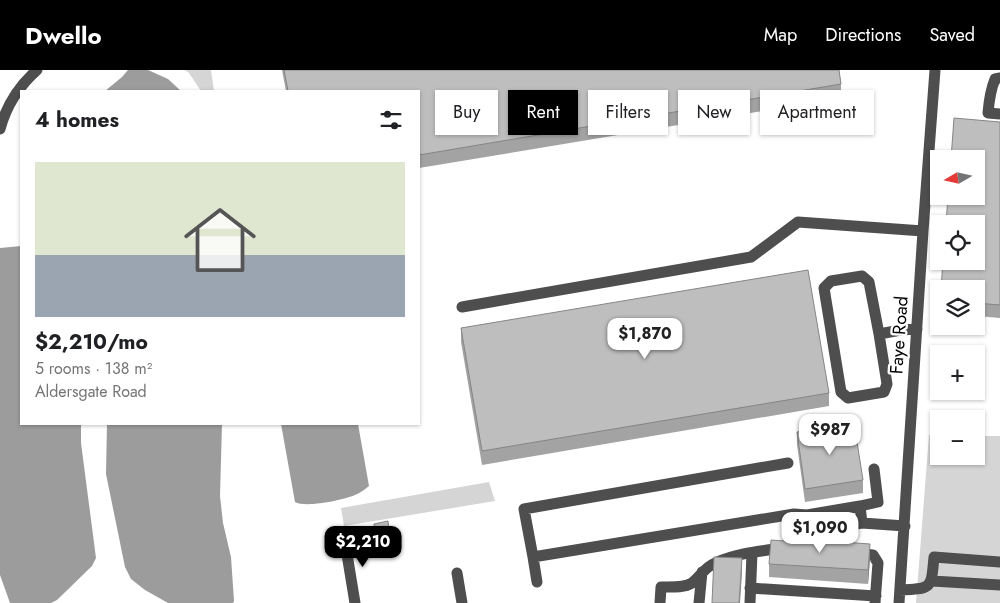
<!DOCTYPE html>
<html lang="en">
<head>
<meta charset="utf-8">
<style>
	:root { --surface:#fff; --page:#f2f2f2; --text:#202124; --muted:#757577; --line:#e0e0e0; --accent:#000 }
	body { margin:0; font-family:Jost,sans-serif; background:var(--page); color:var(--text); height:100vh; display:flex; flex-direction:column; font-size:19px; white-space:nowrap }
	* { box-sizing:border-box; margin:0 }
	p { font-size:16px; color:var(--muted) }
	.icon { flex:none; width:28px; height:28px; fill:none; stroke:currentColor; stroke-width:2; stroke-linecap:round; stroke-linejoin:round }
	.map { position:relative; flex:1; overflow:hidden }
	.side { position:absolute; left:20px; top:20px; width:400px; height:335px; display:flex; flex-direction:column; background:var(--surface); border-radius:0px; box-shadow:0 1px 4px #0004 }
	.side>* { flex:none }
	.top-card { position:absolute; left:435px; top:20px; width:475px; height:45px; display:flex; gap:10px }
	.needle { width:32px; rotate:261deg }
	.fabs { position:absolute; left:930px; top:80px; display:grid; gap:10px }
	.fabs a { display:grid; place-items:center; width:55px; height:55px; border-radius:0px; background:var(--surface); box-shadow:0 1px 4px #0004; font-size:25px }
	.price { position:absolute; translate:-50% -42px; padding:0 11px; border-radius:10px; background:#fff; color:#222; font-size:16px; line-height:32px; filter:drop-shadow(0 1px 2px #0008) }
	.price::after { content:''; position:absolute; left:50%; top:30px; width:15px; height:11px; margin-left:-8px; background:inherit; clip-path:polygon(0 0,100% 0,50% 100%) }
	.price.active { background:var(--accent); color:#fff }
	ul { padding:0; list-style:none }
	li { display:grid; align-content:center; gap:10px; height:265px; padding:0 15px }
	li+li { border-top:1px solid var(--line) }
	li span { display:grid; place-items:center; height:155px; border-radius:0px; color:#555 }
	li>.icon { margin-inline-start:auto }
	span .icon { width:90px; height:90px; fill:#fffc; stroke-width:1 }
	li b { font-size:21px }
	h2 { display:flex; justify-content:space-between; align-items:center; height:60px; padding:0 15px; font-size:21px }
	.tag { padding:0 18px; border-radius:0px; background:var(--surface); box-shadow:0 1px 4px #0004; font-size:18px; line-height:45px }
	.tag.active { background:var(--accent); color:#fff }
	header { display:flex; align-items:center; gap:30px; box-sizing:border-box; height:70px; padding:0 25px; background:var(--accent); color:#fff }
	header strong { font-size:24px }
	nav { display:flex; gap:28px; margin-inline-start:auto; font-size:18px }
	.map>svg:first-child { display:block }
	.green { fill:#d5d5d5 }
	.water { fill:#9c9c9c }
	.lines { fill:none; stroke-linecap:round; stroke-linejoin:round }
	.minor { stroke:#4e4e4e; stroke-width:11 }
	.wall { fill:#a3a3a3 }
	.shaded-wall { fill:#858585 }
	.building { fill:#bebebe; stroke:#858585 }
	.labels { text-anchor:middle; stroke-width:4.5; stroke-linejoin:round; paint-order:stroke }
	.street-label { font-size:18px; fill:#000; stroke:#fff }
</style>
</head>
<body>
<header>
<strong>Dwello</strong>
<nav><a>Map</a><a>Directions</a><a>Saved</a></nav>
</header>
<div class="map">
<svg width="1000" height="533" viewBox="0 0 1000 533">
	<rect width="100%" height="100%" fill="#fff"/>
	<!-- green -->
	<path class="green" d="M185,0h26l3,21h-13l-12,-18z
		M929,365h10v21h37v-20h24v167h-84z
		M489,412l6,19 -151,25 -3,-18z"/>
	<!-- water -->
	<path class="water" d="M128,0h20l20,9 13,12h-76l17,-14z
		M21,176v178h60v19l15,115 -4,8 -35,34 -6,3h-41l-10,-28v-327z
		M107,354h115l-2,72 3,27 8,34 3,44 -1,2h-65l-23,-13 -14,-11 -6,-12 -19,-93z
		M281,354h77l11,62c-4,3 -9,7 -14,9 -12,5 -49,13 -60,7z"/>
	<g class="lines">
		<!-- minor -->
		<path class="minor" d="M1000,8l-5,1c-5,12 -6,22 -7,34l12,1
			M0,59c6,-22 19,-43 37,-59
			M462,237l289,-50 47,-35 125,9
			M879,264l8,50 -3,8 -36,6 -7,-6 -17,-104 7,-7 31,-5 7,6 10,52 22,-4 16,-1
			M788,393l-264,46 9,48 261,-43 13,1 53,-9
			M862,453l-2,-17 18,-4 -4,-33
			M816,460l46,-7 43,3
			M344,466l11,67
			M855,483l18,2 5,8 -3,40
			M533,487l4,25
			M457,503l5,30
			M932,511l68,4
			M750,518l126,8
			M900,520c33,-1 31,-2 34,-33l66,5
			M660,533l1,-16c10,0 23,1 31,-4 8,-6 13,-16 23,-20 22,-10 46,-12 69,-15
			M699,533l3,-31
			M750,533l2,-50
			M899,533l24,-372 12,-161"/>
	</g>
	<!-- wall -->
	<path class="wall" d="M282,0h557l2,14v14l-422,70v-77h-133z
		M1000,52v196l-24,-2v-27z
		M461,258l368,65v13l-347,59 -21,-123z
		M797,362l66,48v13l-58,9 -8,-57z
		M374,454l15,6v7l-14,3 -1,-9z
		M785,471l85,17 -2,26 -99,-7v-13z"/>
	<!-- shaded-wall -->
	<path class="shaded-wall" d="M870,474v14l-2,26v-14z
		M742,488v14l-2,31h-1z"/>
	<!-- building -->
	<path class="building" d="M284,0h555l2,14 -422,71v-64h-131z
		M954,48l46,4v183l-24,-2v-14h-35l2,-28h33v-37h-30l2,-28h28v-37h-25z
		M808,200l21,123 -347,58 -21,-123z
		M854,353l9,57 -58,9 -8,-57z
		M388,451l1,9 -14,3 -1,-9z
		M785,468l85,6 -2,26 -99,-6 2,-24 14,1z
		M714,487l28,1 -3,45h-27z"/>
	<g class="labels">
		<!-- street labels -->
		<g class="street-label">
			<text transform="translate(899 265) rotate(-86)" y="6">Faye Road</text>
		</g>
	</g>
</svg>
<div class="fabs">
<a><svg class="needle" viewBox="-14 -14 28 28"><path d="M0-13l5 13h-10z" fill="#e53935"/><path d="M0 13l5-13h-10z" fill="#757577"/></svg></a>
<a><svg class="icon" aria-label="locate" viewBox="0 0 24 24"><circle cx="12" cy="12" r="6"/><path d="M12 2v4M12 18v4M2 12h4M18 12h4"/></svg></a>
<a><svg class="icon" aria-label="layers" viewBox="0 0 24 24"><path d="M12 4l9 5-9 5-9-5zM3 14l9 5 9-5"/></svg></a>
<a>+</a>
<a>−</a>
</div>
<b class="price" style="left:645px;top:290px">$1,870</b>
<b class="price" style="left:830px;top:386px">$987</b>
<b class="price" style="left:820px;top:484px">$1,090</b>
<b class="price active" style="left:363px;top:498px">$2,210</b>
<div class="top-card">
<a class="tag">Buy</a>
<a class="tag active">Rent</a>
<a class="tag">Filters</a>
<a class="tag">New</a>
<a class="tag">Apartment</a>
</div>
<section class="side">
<h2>4 homes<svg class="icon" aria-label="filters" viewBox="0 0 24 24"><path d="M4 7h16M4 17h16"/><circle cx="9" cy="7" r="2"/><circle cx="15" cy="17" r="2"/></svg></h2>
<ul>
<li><span style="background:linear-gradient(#dfe7d0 60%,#9aa5b1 0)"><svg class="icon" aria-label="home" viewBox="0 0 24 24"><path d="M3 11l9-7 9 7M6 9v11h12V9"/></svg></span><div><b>$2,210/mo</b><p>5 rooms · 138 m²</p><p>Aldersgate Road</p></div></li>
</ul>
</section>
</div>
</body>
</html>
